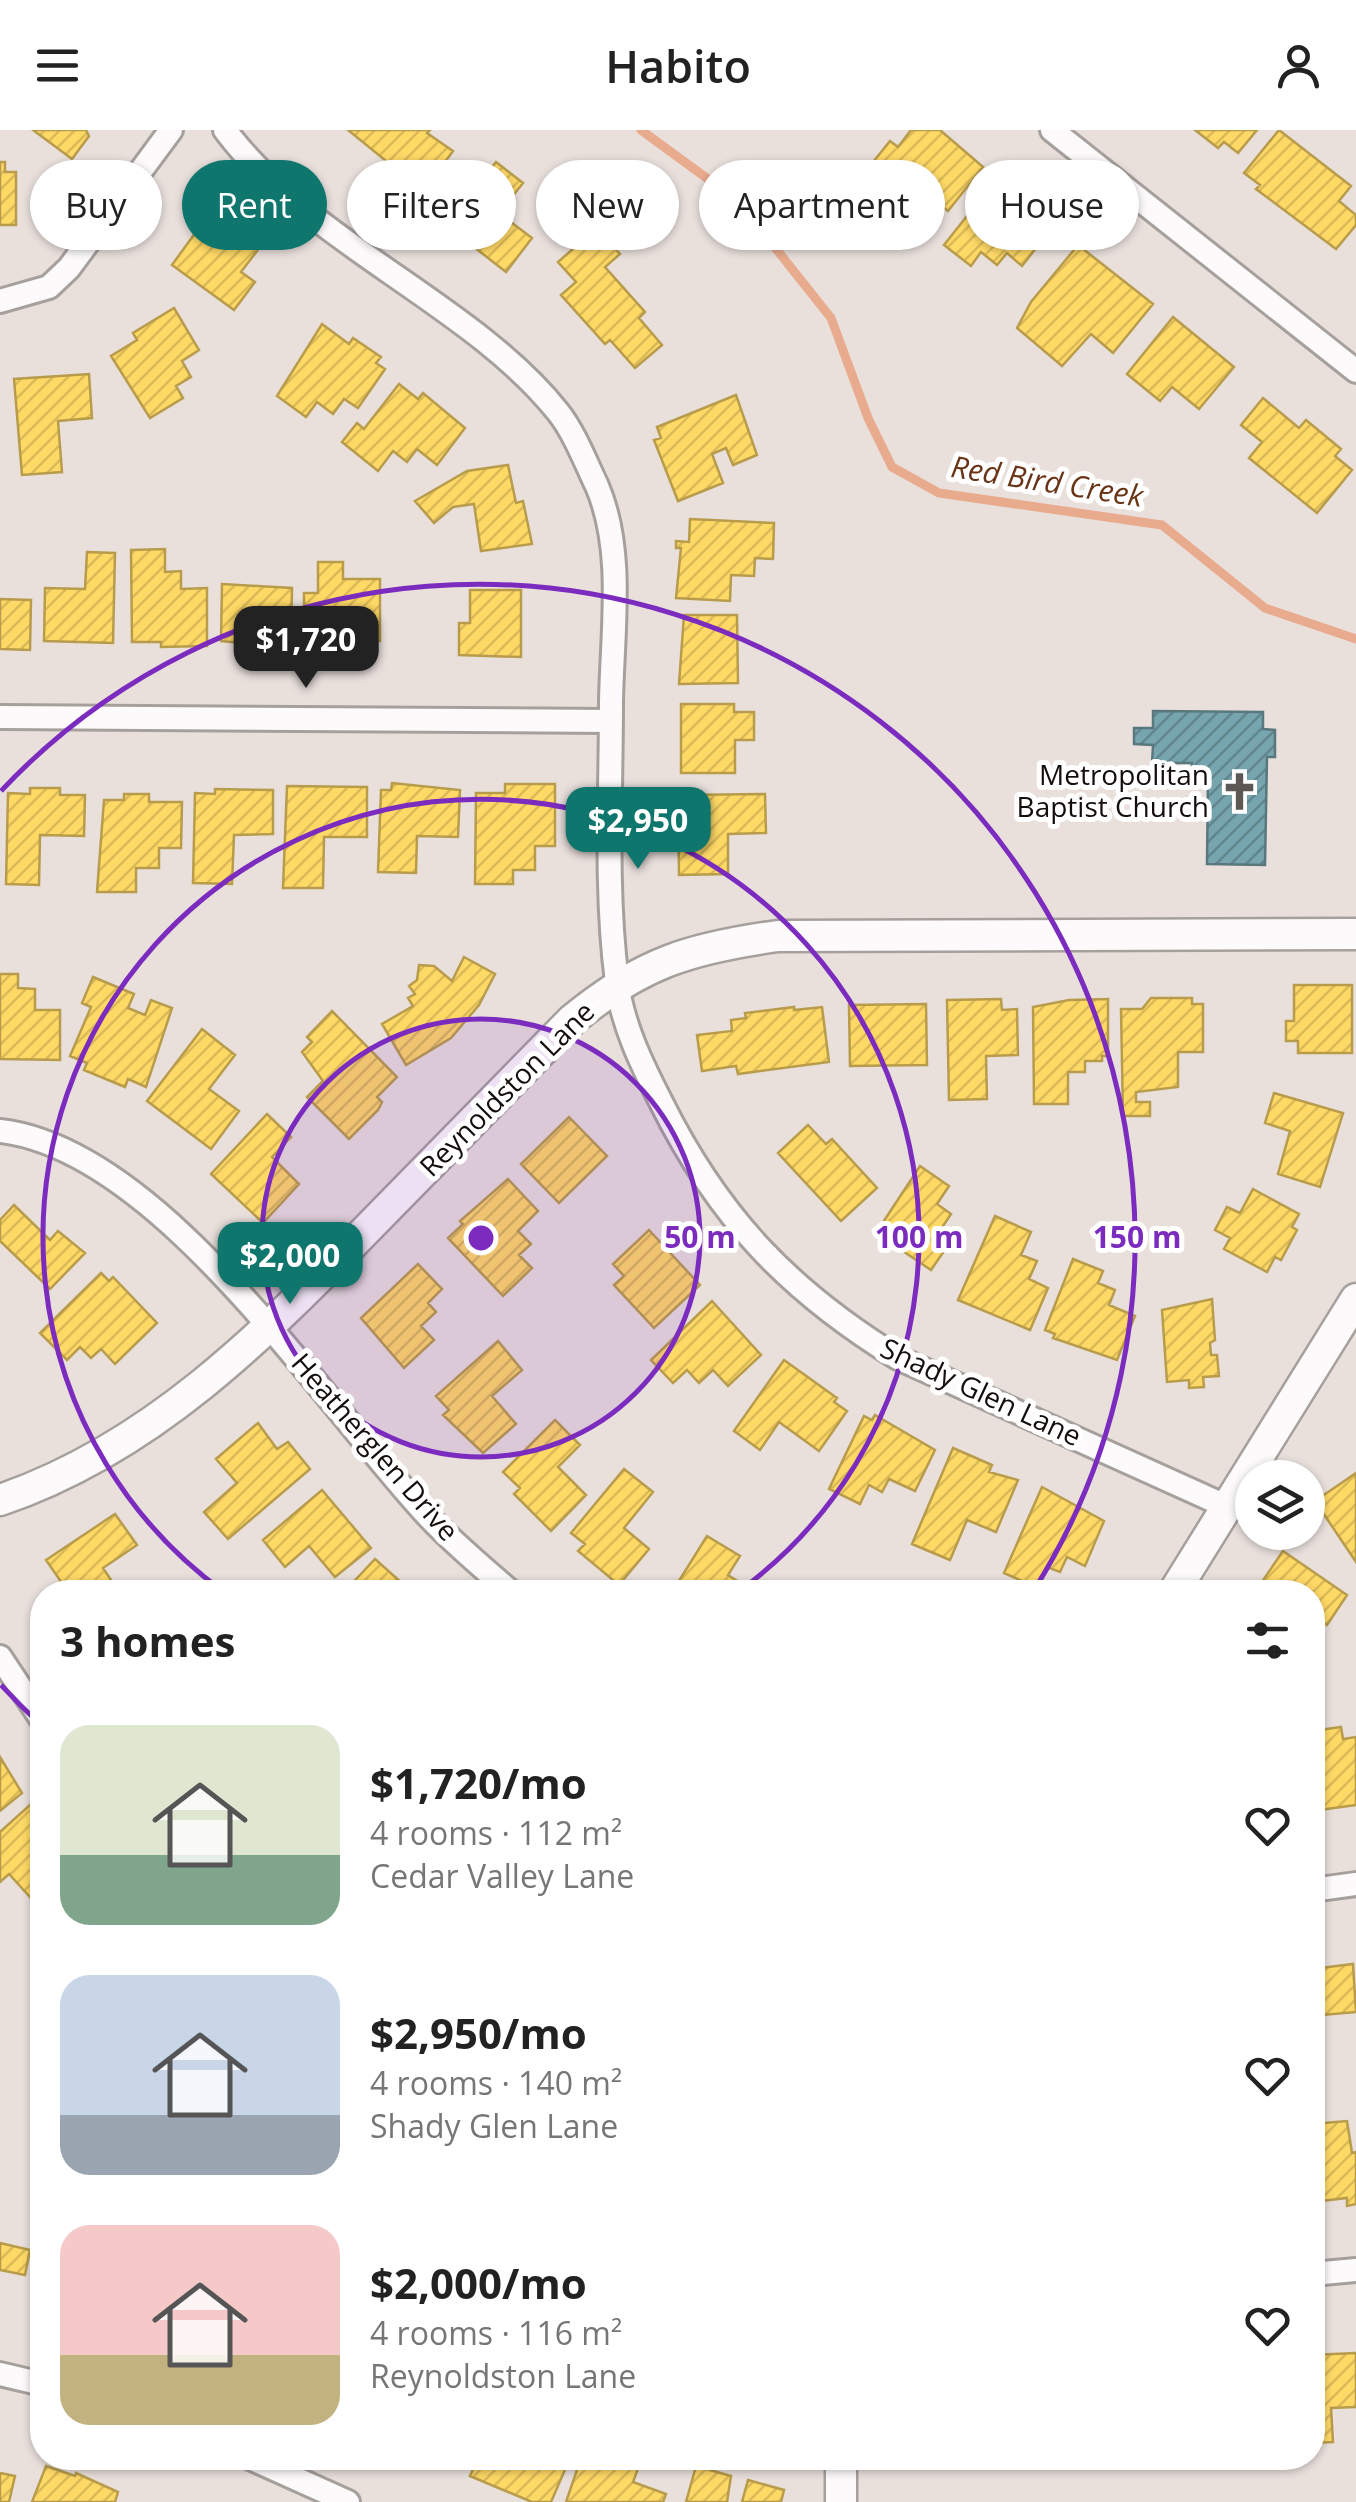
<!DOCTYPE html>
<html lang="en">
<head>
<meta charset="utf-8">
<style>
	:root { --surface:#fff; --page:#f2f2f2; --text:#222; --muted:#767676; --accent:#0f766e }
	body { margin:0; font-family:"Open Sans",sans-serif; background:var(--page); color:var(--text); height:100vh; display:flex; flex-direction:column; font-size:38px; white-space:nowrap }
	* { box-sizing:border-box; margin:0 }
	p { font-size:32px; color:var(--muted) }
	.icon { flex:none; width:55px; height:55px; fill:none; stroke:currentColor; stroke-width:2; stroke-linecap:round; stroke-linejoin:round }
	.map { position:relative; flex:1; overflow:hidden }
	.drawer { position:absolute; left:30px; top:1450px; width:1295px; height:890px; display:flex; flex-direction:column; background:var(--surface); border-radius:40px; box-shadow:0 2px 8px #0004 }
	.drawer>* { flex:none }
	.guide { position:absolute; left:30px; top:30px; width:1298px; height:90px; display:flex; gap:20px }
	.controls { position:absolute; left:1235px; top:1330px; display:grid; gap:20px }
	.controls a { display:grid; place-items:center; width:90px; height:90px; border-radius:50%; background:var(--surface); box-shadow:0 2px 8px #0004; font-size:50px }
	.price { position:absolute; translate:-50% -85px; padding:0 22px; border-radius:20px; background:var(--accent); color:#fff; font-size:32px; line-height:65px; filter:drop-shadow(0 2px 5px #0008) }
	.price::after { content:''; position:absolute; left:50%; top:60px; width:30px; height:22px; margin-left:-15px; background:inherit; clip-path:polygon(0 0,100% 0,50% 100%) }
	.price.active { background:#222; color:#fff }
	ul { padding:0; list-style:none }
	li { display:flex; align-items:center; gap:30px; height:250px; padding:0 30px }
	li span { display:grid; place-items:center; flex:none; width:280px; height:200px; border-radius:30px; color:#555 }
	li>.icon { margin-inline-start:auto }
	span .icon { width:120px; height:120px; fill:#fffc; stroke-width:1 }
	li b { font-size:42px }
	h2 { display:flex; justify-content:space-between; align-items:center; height:120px; padding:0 30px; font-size:42px }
	.chip { padding:0 35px; border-radius:45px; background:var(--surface); box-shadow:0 2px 8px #0004; font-size:35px; line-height:90px }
	.chip.active { background:var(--accent); color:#fff }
	header { display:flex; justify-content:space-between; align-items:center; height:130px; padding:0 30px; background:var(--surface); font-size:45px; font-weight:600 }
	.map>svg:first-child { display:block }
	.homes { fill:url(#homes-hatch); stroke:#b89c4b; stroke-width:2.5 }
	.public { fill:url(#public-hatch); stroke:#58787e; stroke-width:2.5 }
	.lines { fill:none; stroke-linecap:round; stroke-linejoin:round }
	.stream { stroke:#e8ab8e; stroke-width:9 }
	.minor-casing { stroke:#a6a09d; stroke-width:28 }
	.tertiary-casing { stroke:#a6a09d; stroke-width:35 }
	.minor { stroke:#fcfafa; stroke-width:22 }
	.tertiary { stroke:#fcfafa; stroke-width:30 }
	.ring { fill:none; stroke:#7b2cbf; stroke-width:5 }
	.labels { text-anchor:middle; stroke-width:10; stroke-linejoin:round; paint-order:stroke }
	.poi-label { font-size:28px; fill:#130e0c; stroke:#fff; text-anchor:end }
	.street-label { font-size:28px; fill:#130e0c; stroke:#fff }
	.water-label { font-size:30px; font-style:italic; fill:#693316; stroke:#fff }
	.centre { fill:#7b2cbf; stroke:#fff; stroke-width:5 }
	.ring-label { font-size:30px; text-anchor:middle; font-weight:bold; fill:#7b2cbf; stroke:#fff; stroke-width:10; stroke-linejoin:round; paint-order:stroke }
</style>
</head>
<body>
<header><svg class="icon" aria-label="menu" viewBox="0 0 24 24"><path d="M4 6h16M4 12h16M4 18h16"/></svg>Habito<svg class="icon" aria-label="person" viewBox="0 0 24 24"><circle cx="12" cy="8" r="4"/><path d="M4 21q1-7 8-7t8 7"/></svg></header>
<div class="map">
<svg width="1356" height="2372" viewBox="0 0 1356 2372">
	<defs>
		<pattern id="homes-hatch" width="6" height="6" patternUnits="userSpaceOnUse" patternTransform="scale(2.5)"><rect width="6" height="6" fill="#ffd966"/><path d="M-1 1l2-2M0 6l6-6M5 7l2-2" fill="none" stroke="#dab957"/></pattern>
		<pattern id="public-hatch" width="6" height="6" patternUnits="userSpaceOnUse" patternTransform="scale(2.5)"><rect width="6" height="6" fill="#76a5af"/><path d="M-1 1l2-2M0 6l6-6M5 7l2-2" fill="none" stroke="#60858d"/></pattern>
	</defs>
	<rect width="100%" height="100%" fill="#e9e0dc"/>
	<!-- homes -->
	<path class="homes" d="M33,0h53l3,6 -17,23z
		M348,0h82l-3,3 26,18 -39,53 -29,-20 11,-15z
		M911,0h29l43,37 -35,44 -42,-33 -21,25 -28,-21 33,-41 8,6z
		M1195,0h62l-19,23 -14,-11 -6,6z
		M1279,0l72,56 -12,15 17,14v10l-20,24 -80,-60 4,-4 -16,-12z
		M0,32h5v10h11v53h-16z
		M496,32l27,21 -24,30 33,25 -26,34 -59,-46z
		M997,48l25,22 -6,7 8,7 7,-9 24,19 -33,42 -15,-13 -10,12 -16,-13 -10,14 -27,-21z
		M211,81l49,36 -19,25 14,10 -21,28 -62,-45z
		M596,99l24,25 -15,13 40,45 -6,6 23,27 -27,23 -25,-28 -5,4 -44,-49 15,-13 -18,-20z
		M1078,115l75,59 -40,49 -22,-19 -29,32 -45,-38 14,-26z
		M174,178l25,42 -17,11 9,16 -15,9 7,12 -33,20 -39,-62 26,-16 -4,-7z
		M1173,187l61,50 -35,42 -27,-22 -12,14 -33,-27z
		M322,194l27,20 4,-6 28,19 -5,6 9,6 -27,39 -14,-9 -11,15 -16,-12 -11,15 -29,-21z
		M89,244l3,44 -34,3 4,51 -40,3 -8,-96z
		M399,254l19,15 5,-6 42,35 -28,37 -20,-16 -10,13 -14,-11 -15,20 -36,-29 15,-19 7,6z
		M736,265l21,60 -24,10 -7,-17 -14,6 11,29 -45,18 -24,-61 7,-2 -4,-11z
		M1263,268l36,30 7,-8 35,29 -6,7 17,14 -35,43 -68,-55 13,-16 -21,-17z
		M508,335l8,38 7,-2 9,43 -51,7 -7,-47 -21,3 -19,16 -19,-22 52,-30z
		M690,389l84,4 -1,36 -18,-1 -1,18 -23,-1 -1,26 -54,-3 5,-50h-5v-7l13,1z
		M165,419v23l16,-1v18l26,-1v58l-46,1v-5h-29l-1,-92z
		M87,422l28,1 -2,90 -69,-2 1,-53 40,1z
		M318,432h25v17h37v62h-76v-48h14z
		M222,454l70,4 -1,52h-16v6l-54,-5z
		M470,460h51v67l-62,-2v-32h11z
		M0,469l31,1 -1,50 -30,-1z
		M684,485h53l1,68 -59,1z
		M681,574h53v8h20v28h-19v33h-54z
		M392,653l68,7 -2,47 -41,-1 -1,37 -38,-1 3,-82h10z
		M505,654h50v62h-20v24h-22v14h-38l1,-91h29z
		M287,656l80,1v50h-43l-1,51h-40z
		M30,658h30v7h25l-1,41 -44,-1 -1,50 -33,-1 2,-91 22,1z
		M215,659l58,1v44l-39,1 -2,49 -39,-1 2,-90 20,1z
		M124,664h25v8h33l-1,46h-22v20h-23v24h-39l7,-92h20z
		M765,664l1,39 -38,1v40l-49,1 -1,-80z
		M464,827l31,17 -16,31 -28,33 -45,27 -24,-41 31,-18 -5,-8 7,-4 -6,-8 8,-6 2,-15 15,1 18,15z
		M0,844h18v14l17,1v21h25v50l-60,-1z
		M93,847l41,17 -6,14 17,7 6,-15 21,8 -26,79 -18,-8 -3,8 -41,-17 3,-7 -17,-7 21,-49 -9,-4z
		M1294,855h58v68h-54v-12h-12v-20h8z
		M1151,868h41v6h11v48h-25v35l-42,5v10h14v14h-27l-2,-107h21z
		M1001,869l1,11 15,-1 1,46 -32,1 1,43 -38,1 -2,-100z
		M1108,869v57h-6v5h-17v11h-17v32h-34l-1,-97 36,-7z
		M926,874l1,61 -77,1 -1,-61z
		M794,877v3l28,-3 7,55 -91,12 -2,-8 -34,5 -5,-36 35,-4 -1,-11 15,-2 -1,-5z
		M332,881l65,66 -20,20 5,5 -4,8 -29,29 -42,-42 16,-16 -21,-29 10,-10 -5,-5z
		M202,899l33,26 -26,34 30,22 -28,38 -64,-48z
		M1274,963l69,20 -23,74 -42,-13 12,-43 -25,-8z
		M267,984l24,23 -19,20 27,27 -36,39 -52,-49z
		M569,987l38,39 -48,47 -38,-39z
		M808,995l18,19 6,-5 45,49 -36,33 -63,-68z
		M920,1036l29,20 -12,18 14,10 -10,15 12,9 -22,32 -55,-37z
		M508,1049l30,32 -20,20 13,13 -12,11 13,13 -29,28 -55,-58 15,-14 -3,-3z
		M1253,1059l46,25 -7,13 5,3 -16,30 -6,-3 -8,15 -43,-23 6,-11 -15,-8 12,-23 13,6z
		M14,1075l36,35 8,-9 27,22 -35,36 -50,-48v-21z
		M995,1086l36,16 -10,23 16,6 -8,18 19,9 -18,42 -72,-30z
		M649,1100l51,55 -46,43 -40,-43 10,-9 -11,-12z
		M1073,1129l30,12 -5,12 17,7 -6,15 26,11 -18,44 -64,-22 2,-4 -10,-4z
		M418,1134l24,25 -14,14 8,9 -15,14 13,14 -30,28 -43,-50z
		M101,1143l8,8 4,-4 44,46 -42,41 -14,-15 -10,9 -11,-11 -13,13 -27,-27z
		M1212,1169l3,41 -5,3 1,12h6l2,21 -16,1 1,10 -15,1v-8l-22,2 -5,-72z
		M712,1171l49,54 -33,31 -15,-16 -14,13 -12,-13 -14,13 -22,-23z
		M498,1211l24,29 -30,26 24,28 -33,29 -40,-38 6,-5 -13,-14z
		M784,1230l53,38 -3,4 13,9 -28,40 -40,-29 -19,28 -26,-19z
		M875,1285l60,35 -20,41 -26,-12 -7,13 -13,-7 -9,19 -31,-15 35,-73 8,4z
		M555,1290l25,25 -22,22 28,28 -35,36 -37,-37 6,-6 -17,-16z
		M258,1293l19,26 11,-7 22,27 -82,70 -24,-27 33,-29 -21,-24z
		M953,1318l39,17 -3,7 29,8 -22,52 -29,-12 -17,40 -38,-16z
		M624,1339l29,23 -29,36 25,21 -30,36 -41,-34 7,-7 -14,-11z
		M1356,1343v89l-41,-61z
		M1042,1357l62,34 -19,45 -18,-9 -7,15 -13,-5 -9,21 -34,-15z
		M322,1360l49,58 -36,29 -26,-31 -24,21 -22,-27z
		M115,1384l22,31 -34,23 16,24h-63l-3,-4 9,-5 -16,-23z
		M707,1406l33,20 -12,19 17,11 -5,6h-68z
		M1283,1421l64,44 -20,30 -15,-10v-23h-57z
		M375,1429l37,33h-68z
		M1341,1597l2,12 13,-2v68l-37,5 -7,-79z
		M0,1627l22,36 -22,18z
		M31,1674l11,13v86l-3,4 -30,-33 -9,8v-50z
		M1353,1834l3,48 -44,4v-47z
		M1347,1991l5,32 4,-1v52l-9,2v-8l-26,3 -9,-70v-7z
		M0,2113l30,7 -5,25 -25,-5z
		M1356,2223v54l-25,1 2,34 -21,1v-88z
		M478,2328h92l-19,44h-19l-62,-26z
		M581,2328h61l-9,24 33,12 -3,8h-97z
		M46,2336l29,10 1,-3 42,19 -3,10h-83z
		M696,2336l35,10 -4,26h-41z
		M0,2343l15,3 -6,26h-9z
		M748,2350l36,10 -3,12h-39z"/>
	<!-- public -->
	<path class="public" d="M1153,581l110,1v17l12,1v27h-8l-2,108 -58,-1 1,-88h-16v-13h-40l1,-18 -19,-1v-16h19z"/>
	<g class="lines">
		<!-- stream -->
		<path class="stream" d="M641,0l97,71 93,117 37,100 24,49 47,26 223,32 103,83 91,31"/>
		<defs>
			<path id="minor" d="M225,0c84,113 247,174 333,282 16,20 28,51 39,74 28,65 15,146 14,217 0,92 -6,187 6,279 5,42 25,83 44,120 57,115 128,189 237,256l332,150
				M1052,0l304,241
				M0,171l49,-14 20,-19 102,-138
				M0,587l611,4
				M0,1001c160,18 323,272 427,384 26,28 56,53 84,77
				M0,1527l42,63
				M1312,1760l44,-6
				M1312,2144l44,-4
				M0,2244l42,10
				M250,2328l98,44"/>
			<path id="tertiary" d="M0,1370c153,-52 264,-166 375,-279 66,-67 131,-134 197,-201 69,-57 118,-72 206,-84l578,-2
				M1174,1462l182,-293
				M841,2328v44"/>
		</defs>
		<!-- minor casing -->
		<use href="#minor" class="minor-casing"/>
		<!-- tertiary casing -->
		<use href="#tertiary" class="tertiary-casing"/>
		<!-- minor -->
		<use href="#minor" class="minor"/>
		<!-- tertiary -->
		<use href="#tertiary" class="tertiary"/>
	</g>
	<!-- distance rings -->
	<circle cx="481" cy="1108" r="219" fill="#7b2cbf" fill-opacity=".12"/>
	<g class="ring">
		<circle cx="481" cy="1108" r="219"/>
		<path d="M224 1462A438 438 0 1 1 738 1462"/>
		<path d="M42 1596A656 656 0 0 1 1 1555M1 661A656 656 0 0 1 1034 1460"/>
	</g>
	<!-- icons -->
	<defs>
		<symbol id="church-bare" viewBox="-9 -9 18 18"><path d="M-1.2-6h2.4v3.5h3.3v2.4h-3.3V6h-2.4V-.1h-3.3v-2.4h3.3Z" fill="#5e5855" stroke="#fff" stroke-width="2.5" paint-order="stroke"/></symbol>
	</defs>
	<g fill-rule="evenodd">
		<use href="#church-bare" x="1212" y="634" width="55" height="55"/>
	</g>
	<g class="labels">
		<!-- poi labels -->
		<g class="poi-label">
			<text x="1209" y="655">Metropolitan<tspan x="1209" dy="32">Baptist Church</tspan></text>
		</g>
		<!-- street labels -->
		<g class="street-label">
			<text transform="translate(507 959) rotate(-45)" y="10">Reynoldston Lane</text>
			<text transform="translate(981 1262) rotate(25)" y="10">Shady Glen Lane</text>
			<text transform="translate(375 1317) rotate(49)" y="10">Heatherglen Drive</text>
		</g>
		<!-- water labels -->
		<g class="water-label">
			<text transform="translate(1047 352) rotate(9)" y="10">Red Bird Creek</text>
		</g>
	</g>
	<circle cx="481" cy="1108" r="15" class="centre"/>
	<g class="ring-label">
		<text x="700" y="1118">50 m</text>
		<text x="919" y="1118">100 m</text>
		<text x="1137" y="1118">150 m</text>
	</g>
</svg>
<div class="controls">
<a><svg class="icon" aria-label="layers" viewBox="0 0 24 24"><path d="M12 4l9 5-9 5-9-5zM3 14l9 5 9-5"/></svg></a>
</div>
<b class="price active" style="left:306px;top:561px">$1,720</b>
<b class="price" style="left:638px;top:742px">$2,950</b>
<b class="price" style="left:290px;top:1177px">$2,000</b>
<div class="guide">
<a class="chip">Buy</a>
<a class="chip active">Rent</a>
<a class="chip">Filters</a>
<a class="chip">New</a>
<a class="chip">Apartment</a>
<a class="chip">House</a>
</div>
<section class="drawer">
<h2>3 homes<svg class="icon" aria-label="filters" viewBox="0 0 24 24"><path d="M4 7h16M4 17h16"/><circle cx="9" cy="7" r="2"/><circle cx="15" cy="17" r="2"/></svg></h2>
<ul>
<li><span style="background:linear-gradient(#dfe7d0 65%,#7fa58c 0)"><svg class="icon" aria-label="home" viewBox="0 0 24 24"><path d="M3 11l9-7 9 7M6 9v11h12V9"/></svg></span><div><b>$1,720/mo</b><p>4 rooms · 112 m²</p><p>Cedar Valley Lane</p></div><svg class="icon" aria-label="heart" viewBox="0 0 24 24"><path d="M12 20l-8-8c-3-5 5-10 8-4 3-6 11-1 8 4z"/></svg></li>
<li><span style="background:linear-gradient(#c9d6e8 70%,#9aa5b1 0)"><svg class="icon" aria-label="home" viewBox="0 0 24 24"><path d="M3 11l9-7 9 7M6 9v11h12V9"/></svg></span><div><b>$2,950/mo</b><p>4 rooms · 140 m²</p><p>Shady Glen Lane</p></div><svg class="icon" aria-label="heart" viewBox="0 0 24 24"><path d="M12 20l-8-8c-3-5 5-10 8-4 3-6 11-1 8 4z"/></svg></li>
<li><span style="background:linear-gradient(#f6c9c9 65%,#c2b280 0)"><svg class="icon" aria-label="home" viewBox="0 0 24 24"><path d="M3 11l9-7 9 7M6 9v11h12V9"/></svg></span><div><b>$2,000/mo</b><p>4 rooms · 116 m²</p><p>Reynoldston Lane</p></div><svg class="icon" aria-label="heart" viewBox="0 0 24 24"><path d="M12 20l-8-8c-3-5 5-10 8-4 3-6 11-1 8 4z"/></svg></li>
</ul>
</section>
</div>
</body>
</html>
